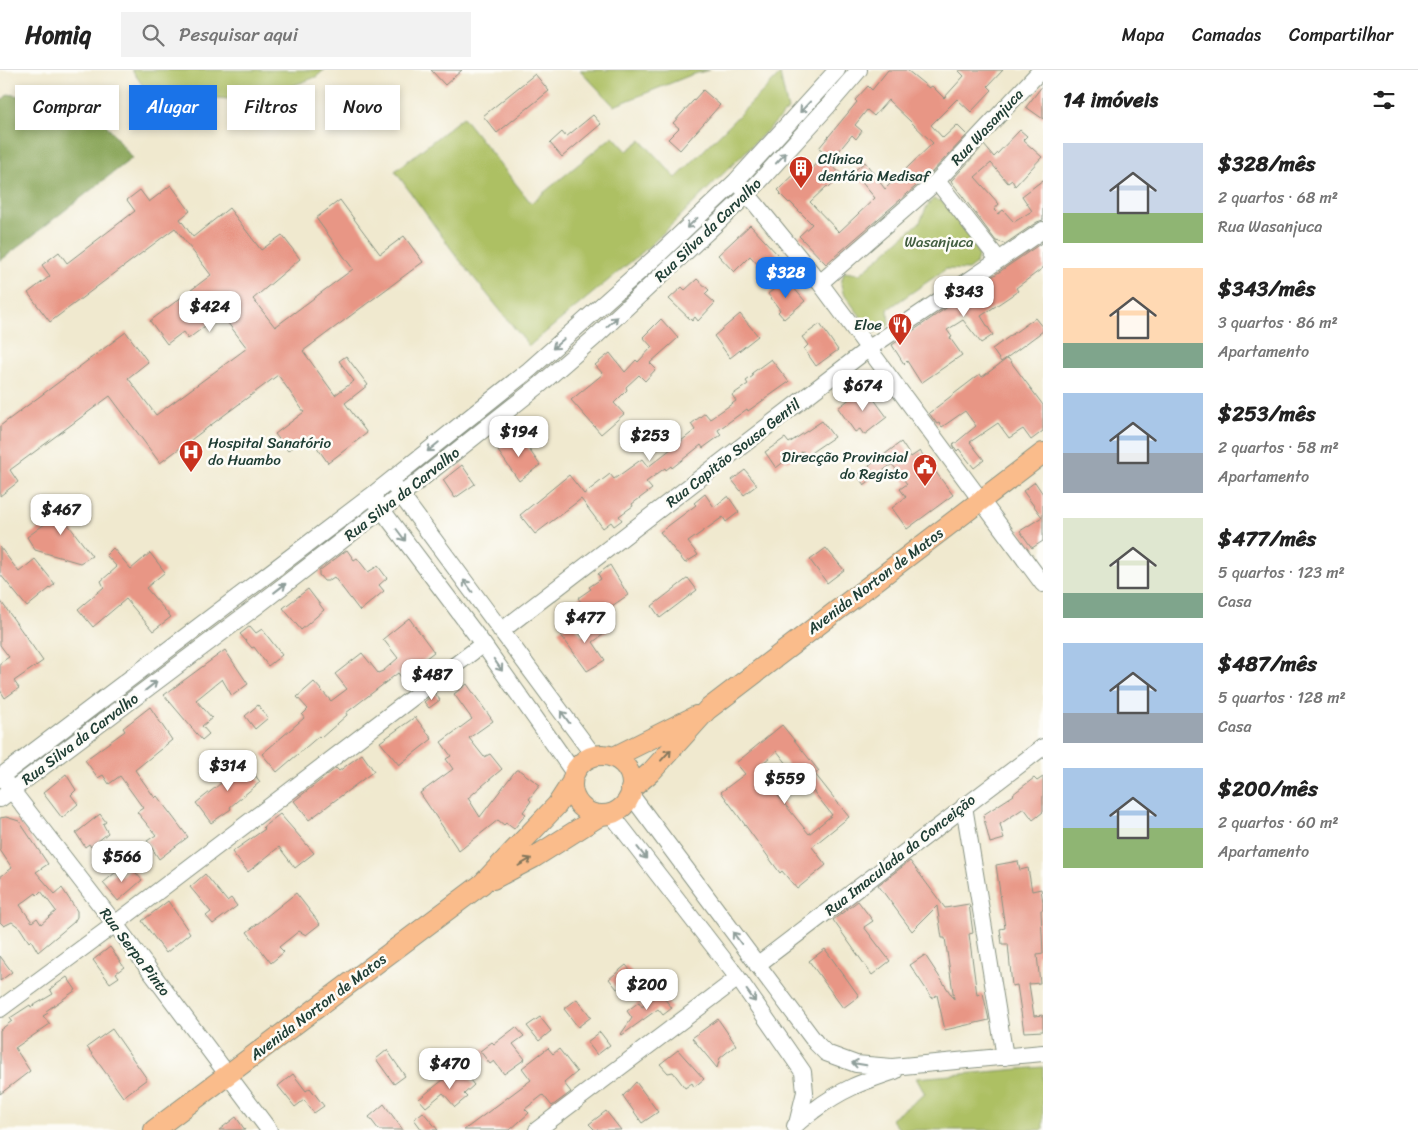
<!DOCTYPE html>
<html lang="pt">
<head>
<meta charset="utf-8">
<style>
	:root { --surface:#fff; --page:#f2f2f2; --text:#222; --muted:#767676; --line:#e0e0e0; --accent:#1a73e8 }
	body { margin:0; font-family:Sriracha,sans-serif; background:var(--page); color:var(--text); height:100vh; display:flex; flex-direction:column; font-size:19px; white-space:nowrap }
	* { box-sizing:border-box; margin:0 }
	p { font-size:16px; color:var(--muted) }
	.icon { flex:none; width:28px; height:28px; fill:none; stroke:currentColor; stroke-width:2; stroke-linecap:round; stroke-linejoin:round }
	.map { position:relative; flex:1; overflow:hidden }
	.details { display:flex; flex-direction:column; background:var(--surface); width:375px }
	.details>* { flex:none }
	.top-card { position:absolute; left:15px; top:15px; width:475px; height:45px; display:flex; gap:10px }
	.price { position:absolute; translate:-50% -42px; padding:0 11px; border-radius:10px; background:#fff; color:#222; font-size:16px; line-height:32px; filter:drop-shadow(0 1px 2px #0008) }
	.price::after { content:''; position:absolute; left:50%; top:30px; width:15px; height:11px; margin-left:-8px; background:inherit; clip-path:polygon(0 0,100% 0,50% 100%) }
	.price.current { background:var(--accent); color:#fff }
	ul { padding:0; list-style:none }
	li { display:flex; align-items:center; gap:15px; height:125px; padding:0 20px }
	li span { display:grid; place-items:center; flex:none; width:140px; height:100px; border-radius:0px; color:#555 }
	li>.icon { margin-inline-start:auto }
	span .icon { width:60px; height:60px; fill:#fffc; stroke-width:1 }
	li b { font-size:21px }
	h2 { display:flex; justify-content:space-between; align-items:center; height:60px; padding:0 20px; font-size:21px }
	.chip { padding:0 18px; border-radius:0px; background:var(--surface); box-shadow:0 2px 8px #0003; font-size:18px; line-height:45px }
	.chip.current { background:var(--accent); color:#fff }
	header { display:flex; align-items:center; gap:30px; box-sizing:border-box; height:70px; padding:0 25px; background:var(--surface); border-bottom:1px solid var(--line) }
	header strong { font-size:24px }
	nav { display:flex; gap:28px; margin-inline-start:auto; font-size:18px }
	.search { width:350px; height:45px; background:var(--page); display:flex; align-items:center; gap:12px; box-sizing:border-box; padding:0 18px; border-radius:0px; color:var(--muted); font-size:19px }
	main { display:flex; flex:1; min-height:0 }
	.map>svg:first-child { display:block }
	.green { fill:#adc064; stroke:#667e4c }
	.forest { fill:#8aa65a; stroke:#547247 }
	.building { fill:#e89685; fill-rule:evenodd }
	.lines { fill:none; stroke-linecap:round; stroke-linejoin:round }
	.minor-casing { stroke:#889382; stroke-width:18 }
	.major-casing { stroke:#889382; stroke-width:22 }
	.minor { stroke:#fff; stroke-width:16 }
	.major { stroke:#fabc8b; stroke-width:20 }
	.oneway { stroke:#8f9e9a }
	.oneway2 { stroke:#82765b }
	.labels { text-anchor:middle; stroke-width:5; stroke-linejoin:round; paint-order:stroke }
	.street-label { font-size:15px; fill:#1f3d34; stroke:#fdfcf7 }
	.poi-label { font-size:15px; fill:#1f3d34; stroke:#fdfcf7; text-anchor:start }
	.park-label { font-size:15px; fill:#425e40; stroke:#fdfcf7 }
</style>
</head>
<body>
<header>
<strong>Homiq</strong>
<div class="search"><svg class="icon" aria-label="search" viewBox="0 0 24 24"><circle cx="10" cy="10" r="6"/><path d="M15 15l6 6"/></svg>Pesquisar aqui</div>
<nav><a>Mapa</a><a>Camadas</a><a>Compartilhar</a></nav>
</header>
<main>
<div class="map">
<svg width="1043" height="1060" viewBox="0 0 1043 1060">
	<rect width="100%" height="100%" fill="#fdfcf7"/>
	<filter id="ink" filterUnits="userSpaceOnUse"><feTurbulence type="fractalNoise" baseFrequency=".02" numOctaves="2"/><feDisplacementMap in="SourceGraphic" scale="10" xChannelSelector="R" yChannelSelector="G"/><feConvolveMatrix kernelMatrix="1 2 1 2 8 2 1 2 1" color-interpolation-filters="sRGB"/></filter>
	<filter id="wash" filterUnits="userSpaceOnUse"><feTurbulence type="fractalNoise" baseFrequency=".0096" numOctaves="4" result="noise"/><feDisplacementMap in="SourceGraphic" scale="20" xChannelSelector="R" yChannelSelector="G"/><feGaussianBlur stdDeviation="1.12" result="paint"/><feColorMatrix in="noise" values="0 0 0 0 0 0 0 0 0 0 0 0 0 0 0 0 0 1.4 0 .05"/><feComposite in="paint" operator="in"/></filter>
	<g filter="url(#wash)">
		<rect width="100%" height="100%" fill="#f0e9cf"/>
		<!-- green -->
		<path class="green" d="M132,0h192l-8,7 -48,18 -28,5 -93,-8z
			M580,0h129l-18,5 -77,31z
			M780,4l8,36 -137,135 -122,101 -72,-89 -62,-86 68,-54 68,86 82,-67 14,15 14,-11 35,38z
			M933,129l9,2 33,43 3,11 -2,9 -8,6 -22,-1 -58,40 1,16 -16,8 -30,-40 -2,-9 3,-12 16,2 60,-52 7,-16z
			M1043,997v63h-143l-9,-11 34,-25 -9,-16z"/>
		<!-- forest -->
		<path class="forest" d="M8,24l86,15 38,49 -132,103v-159z"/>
		<g id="blocks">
			<!-- building -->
			<path class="building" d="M431,0h31l-17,15z
				M888,0h19l22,18 3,-2 12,12 20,-22 -6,-6h45l-15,16 4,4 -21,22 -14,-13 -26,26 12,13 14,-13 10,10 -37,39 -104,90 -27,-28 13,-12 -22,-22 -1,1 -9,-9 1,-1 -3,-3 24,-23 5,6 19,-20 -7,-5 38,-46 -2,-2 13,-14 4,4zM888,30l45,43 -48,46 -20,-27 -12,10 22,26 -36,34 -29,-30 17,-16 2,2 13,-13 -13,-12 23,-28 4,4 6,-8 -7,-6 12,-15 7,6z
				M535,4l14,17 -52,42 -14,-17z
				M1043,15v34l-17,-12z
				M703,20l17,15 -40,45 -12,-11 11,-11 -6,-5z
				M593,45l8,9 -39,33 -12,-14 12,-11 4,5z
				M1020,60l7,6 -4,4 19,17 -27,29 -3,-6 -4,3 -17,-20 -16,14 24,27 -5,6 4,4 5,-4 11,12 18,-11 -10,-15 21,-16v40l-6,2 -32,22 -2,-1 -7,-2 -45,-60 33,-36 10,12z
				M171,115l19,26 -10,8 13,18 36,-29 32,42 21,-15 18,24 -47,40 22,28 78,-58 -37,-51 24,-18 40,54 24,-18 19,26 -120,89 32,44 19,-14 -15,-20 7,-5 22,29 -23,18 22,30 -39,30 -19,-27 -21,15 -13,-17 29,-22 -26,-37 -118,88 -50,-67 -100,74 8,12 -18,14v-70l126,-94 22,30 -20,16 28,37 91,-67 -26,-34 -33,25 -5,-7 -16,12 -17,-23 61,-46 -36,-47 -125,94 -22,-29 22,-17 -8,-11 17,-13 8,11 68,-52 -8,-11 13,-10 9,12z
				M750,155l28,30 -15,15 -13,-14 -16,16 -16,-17z
				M1043,172v26l-27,20 2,3 -37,25 12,19 -12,8 -18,-23 -16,10 5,7 -2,1 12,17 -41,28 -14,-22 -3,3 -12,-19z
				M697,209l12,11 -4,4 10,9 -17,18 -3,-4 -3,4 -23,-22 13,-12 3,3z
				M786,209l19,22 -21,18 -6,-7 2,-2 -12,-16z
				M740,244l18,22 -28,22 -16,-22z
				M1035,248l8,10v3l-42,31 -9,-13z
				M661,249l17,19 -28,25 6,6 -11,12 -6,-6 -13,12 1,3 -13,13 10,11 -23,20 -30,-34 32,-26 -8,-9 15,-12 15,19 11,-12 2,2 14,-15 -9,-10z
				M820,254l18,26 -22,16 -12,-17 4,-4 -6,-8z
				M1008,288l35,47v26l-12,9 -8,-11 -14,9 -11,-15 -28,19 14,18 -10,8 -15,-19 -2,2 -4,-6 23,-19 -11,-15 -23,16 -3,-4 -2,1 -8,-11 51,-39 2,3z
				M771,289l18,23 -41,29 -1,-2 -29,21 3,5 -18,13 -2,-3 -29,23 -1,-2 -5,4 -1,-2 -19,14 6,7 -20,15 1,2 -14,10 3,4 -8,6 -3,-4 -8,6 -22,-29 -46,35 -15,-19 49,-40 15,19 26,-20 4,5 28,-20 6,8 47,-37 -4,-6 14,-11 5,6 26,-18 -4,-6 16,-11 -2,-3 7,-5 -1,-3z
				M865,317l22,30 -23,18 -4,-6 -5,3 -17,-24z
				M822,351l12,16 -28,19 -3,-5 -15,11 -2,-2 -10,8 -11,-16 20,-14 4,5z
				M519,365l21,30 -21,16 -21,-30z
				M901,372l10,15 9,-6 33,44 -46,34 -15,-21 14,-11 -6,-8 7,-5 -15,-20 -28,21 -7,-10z
				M462,395l13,19 -20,14 -12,-18z
				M745,400l12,15 -13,10 -12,-15z
				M1035,412l8,12v47l-11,7 -12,-17 22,-14 -19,-26z
				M705,424l9,13 14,-11 11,16 -13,10 -3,-5 -35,25 10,13 -13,8 -25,-31 36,-27 -2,-2z
				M72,429l10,14 -15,10 25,33 -12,7 -45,-13 -8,-13 30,-22 -2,-4z
				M0,477l19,25 16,-13 20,25 -28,23 -27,-33z
				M113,478l18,21 19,-16 15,19 -19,16 25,29 -18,14 -27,-32 -33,28 -15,-18 26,-22 -3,-6 16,-14 -11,-12z
				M826,478l18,22 -17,13 -17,-23z
				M347,480l7,10 3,-2 11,14 10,-6 9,12 -8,7 5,6 -24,20 -26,-34 -6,4h-4l-5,-6v-4z
				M610,495l18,30 -35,24 -15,-21 13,-9 -2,-2 12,-8 -3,-5z
				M688,508l9,12 -37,28 -8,-12z
				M308,519l16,21 -23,20 -18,-22z
				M0,530l43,61 -29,20 5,7 -14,10 -5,-8v-27l9,-6 -9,-12z
				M409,548l25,34 -33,25 -3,-4 -52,40 1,2 -26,23 -2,-2 -42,36 -15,-18 42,-36 -2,-3 6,-6 -11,-12 17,-15 17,19 16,-12 -12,-15 27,-21 16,20 5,-2 15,-13 -15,-19z
				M604,550l7,9 -18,13 12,18 -18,11 -29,-40 14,-9 10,14z
				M250,556l6,7 6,-4 20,26 -14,11 -14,-19 -2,1 -12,-14z
				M225,580l23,34 -16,12 -10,-17 -26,21 16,18 -10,8 7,8 -7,6 -38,-45z
				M467,614l26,37 -24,17 15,19 6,-3 12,15 -34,29 12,19 36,-47h3l21,15 -11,14 2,2 -8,11 3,2 -12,15 -8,-6 -2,2 -6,-5 -39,31 -39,-58 33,-24 -7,-10 5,-3 -10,-14 31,-23 -18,-25z
				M435,623l5,7 -11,8 -5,-6z
				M258,635l10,13 -13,11 -10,-13z
				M150,637l22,33 -37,30 20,28 2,-2 31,41 -29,22 -12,-18 9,-6 -19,-23 6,-4 -23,-32 -11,8 -6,-9 -5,3 -13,-18 40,-29 -2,-3z
				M415,647l17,22 -33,26 -19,-23z
				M782,655l37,46 -4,3 34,43 -37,30 14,18 -29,24 -15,-18 -2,2 -59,-81 24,-18 -9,-11zM777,681l26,33 3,-2 26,33 -23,19 -53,-65z
				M362,684l12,17 -65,49 -15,-19 42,-33 3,3z
				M242,692h4l14,20 -30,25 1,2 -20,14 -15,-20 29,-23 -1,-2z
				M66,704l10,16 -5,5 7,9 -16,14 -19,-25z
				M1043,707v35l-10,8 -9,-12 -24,16 4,15 -14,4 -7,-28 31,-20 -1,-1 21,-16 3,3z
				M100,744l6,8 -3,2 5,9 -17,14 -2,-3 -4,3 -9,-14z
				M280,744l34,39 -19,15 -16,-21 -31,25 -16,-20 33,-23 -2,-2z
				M6,747l13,4 29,43 -12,8 19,22 7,-6 15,23v6l-3,5 -36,30 -7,-12 -2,2 -9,-14 -8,-6 -8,4 -4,-4v-45l12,-9 -12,-18v-32zM41,821l15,20 -15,13 -4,-6 -5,4 -12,-17 16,-12 1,2z
				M910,791l35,47 24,-4 4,29 -4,1 8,61 6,-2 6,27 -44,10 -8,-35 -5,3 -22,-33 15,-10 29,44 -9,-61h-3l-5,-32 -25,25 -34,-46z
				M1018,791l2,9 8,-2 4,23 9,-2 2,13v8h-2l2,44 -6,1 3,28 -11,1 5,32 9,-1v16l-19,1 -7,-47 -5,1 -4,-42h-6l-2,-15 5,-1 -9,-63z
				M131,797l11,13 -24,21 -15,-18 13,-11 4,5z
				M205,804l22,27 4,-3 6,8 -24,18 -7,-8 5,-4 -21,-25z
				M296,823l24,31 -14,11 -7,-4 -20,16 5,5 -13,11 -24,-31z
				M168,831l22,32 -24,20 -24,-32z
				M858,831l15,20 -9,6 26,34 -18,14 -39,-55z
				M110,877l14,20 -8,6 3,4 -9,6 -17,-23z
				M825,879l34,47 -16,12 -34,-47z
				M0,886l12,16 -12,9z
				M626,895l9,11 -18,13 -8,-10z
				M67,907l9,13 -30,21 2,2 -5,3 7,8 -35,24 15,23 -30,23v-64l12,-9 -2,-3 20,-13 1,2 22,-13 -3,-5z
				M660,923l12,15 -9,7 -5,-6 -36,26 -1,-1 11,-16 -5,-7 12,-9 3,5z
				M577,929l14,18 -13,10 -14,-18z
				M540,947l11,14 -12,10 -12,-15z
				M718,949l18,26 -16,13 -3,10 -25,-30z
				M516,957l8,9 -11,8 12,15 -21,15 -10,-13 -4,3 -10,-13 12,-9 2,2z
				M112,959l35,50 -24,18 -36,-50z
				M600,962l10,13 -13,10 -10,-13z
				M548,978l5,6 6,-5 18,23 -13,11 7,9 -19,14 -9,-11 -18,14 4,4 -19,17h-46l67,-50 -9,-12z
				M387,980l18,26 -11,8 -18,-25z
				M678,980l26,29 -10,8 -2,-4 -7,5 -12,-16 -5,1 -8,-9z
				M461,999l13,16 -10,9 3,3 -12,10 -12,-14 -17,14 -7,-8 29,-23 3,2z
				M293,1004l13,17 4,-3 14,18 -10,7 -10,-13 -9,7 -17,-21z
				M636,1012l22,30 -16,11 -19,-27z
				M384,1034l19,26h-24l-10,-13z
				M606,1041l15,19h-26l-6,-6z
				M423,1042l15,18h-16l-8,-11z
				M236,1047l9,13h-26z"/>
		</g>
	</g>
	<g filter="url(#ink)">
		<use href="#blocks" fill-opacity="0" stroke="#889382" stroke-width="1"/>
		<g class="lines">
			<defs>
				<path id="minor" d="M937,111l61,78
					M740,115l80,98 223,301
					M820,213l117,-102 104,-111
					M395,417l199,269
					M376,432l107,142 91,129
					M501,561l367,-282 175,-119
					M0,707l371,-281 158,-126 129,-115 78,-74 101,-111
					M6,713l109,141 154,206
					M631,725l185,248 10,10 30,11 36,3 151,-14
					M0,729l257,-193 144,-111 140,-111 53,-46 154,-144 80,-88 31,-36
					M964,736l41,251
					M612,745l126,163 65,94 2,20 -8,32
					M757,895l286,-218
					M0,939l115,-85 368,-280
					M795,1056c5,-6 12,-10 18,-15 29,-22 49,-29 82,-40
					M537,1060l201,-152"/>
				<path id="major" d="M572 715a30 30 0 1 1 60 0a30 30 0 1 1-60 0Z
					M614,687l82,-41
					M631,719l20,-17 56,-62 336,-257
					M493,809l40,-21 68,-43
					M154,1060l328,-246 75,-79 15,-23"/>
			</defs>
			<!-- minor casing -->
			<use href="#minor" class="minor-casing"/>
			<!-- major casing -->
			<use href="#major" class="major-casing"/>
			<!-- minor -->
			<use href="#minor" class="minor"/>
			<!-- major -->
			<use href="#major" class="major"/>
		</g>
		<!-- one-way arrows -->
		<defs><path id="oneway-shaft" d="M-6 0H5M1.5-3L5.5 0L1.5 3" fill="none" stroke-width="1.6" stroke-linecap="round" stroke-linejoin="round" transform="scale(1.25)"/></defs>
		<g class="oneway">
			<use href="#oneway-shaft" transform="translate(805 37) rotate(133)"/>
			<use href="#oneway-shaft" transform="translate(781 88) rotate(-47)"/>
			<use href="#oneway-shaft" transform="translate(692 153) rotate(137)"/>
			<use href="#oneway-shaft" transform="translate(612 252) rotate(-43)"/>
			<use href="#oneway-shaft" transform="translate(558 274) rotate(139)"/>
			<use href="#oneway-shaft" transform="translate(433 377) rotate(141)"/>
			<use href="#oneway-shaft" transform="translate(401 465) rotate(53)"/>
			<use href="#oneway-shaft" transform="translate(468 516) rotate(-127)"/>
			<use href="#oneway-shaft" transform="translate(280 518) rotate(-38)"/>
			<use href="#oneway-shaft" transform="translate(498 595) rotate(55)"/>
			<use href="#oneway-shaft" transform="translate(151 616) rotate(-38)"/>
			<use href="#oneway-shaft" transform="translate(565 647) rotate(-126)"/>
			<use href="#oneway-shaft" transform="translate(642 783) rotate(52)"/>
			<use href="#oneway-shaft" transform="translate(737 868) rotate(-126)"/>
			<use href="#oneway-shaft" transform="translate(751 926) rotate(54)"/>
			<use href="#oneway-shaft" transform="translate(859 994) rotate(-170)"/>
		</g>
		<g class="oneway2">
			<use href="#oneway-shaft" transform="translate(666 685) rotate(-48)"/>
			<use href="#oneway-shaft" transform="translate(525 792) rotate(-30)"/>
		</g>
	</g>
	<!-- icons -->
	<defs>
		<symbol id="building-pin" viewBox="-11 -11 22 30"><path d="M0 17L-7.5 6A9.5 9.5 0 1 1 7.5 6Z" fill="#c8321e" stroke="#fdfcf7"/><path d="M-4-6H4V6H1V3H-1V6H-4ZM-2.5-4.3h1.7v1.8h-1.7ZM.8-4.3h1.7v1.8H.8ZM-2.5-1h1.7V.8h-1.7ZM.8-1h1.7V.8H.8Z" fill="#fff"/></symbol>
		<symbol id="restaurant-pin" viewBox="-11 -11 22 30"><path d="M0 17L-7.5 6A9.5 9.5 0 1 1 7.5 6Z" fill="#c8321e" stroke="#fdfcf7"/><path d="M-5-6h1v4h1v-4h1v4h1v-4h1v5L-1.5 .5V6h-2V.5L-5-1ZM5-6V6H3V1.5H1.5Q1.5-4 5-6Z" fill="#fff"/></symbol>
		<symbol id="hospital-pin" viewBox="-11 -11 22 30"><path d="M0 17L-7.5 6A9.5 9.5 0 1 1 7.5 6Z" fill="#c8321e" stroke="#fdfcf7"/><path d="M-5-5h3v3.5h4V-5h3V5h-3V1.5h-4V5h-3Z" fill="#fff"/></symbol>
		<symbol id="civic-pin" viewBox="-11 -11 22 30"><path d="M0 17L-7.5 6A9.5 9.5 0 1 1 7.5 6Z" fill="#c8321e" stroke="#fdfcf7"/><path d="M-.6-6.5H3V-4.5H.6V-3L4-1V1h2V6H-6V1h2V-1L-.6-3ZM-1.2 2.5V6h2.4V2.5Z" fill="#fff"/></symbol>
	</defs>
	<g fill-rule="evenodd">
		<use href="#building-pin" x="787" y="84" width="28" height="38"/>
		<use href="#restaurant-pin" x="886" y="241" width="28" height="38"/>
		<use href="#hospital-pin" x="177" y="368" width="28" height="38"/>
		<use href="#civic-pin" x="911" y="382" width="28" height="38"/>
	</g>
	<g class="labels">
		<!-- street labels -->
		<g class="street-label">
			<text transform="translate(987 57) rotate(-47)" y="5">Rua Wasanjuca</text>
			<text transform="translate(708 160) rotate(-44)" y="5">Rua Silva da Carvalho</text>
			<text transform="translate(733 383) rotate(-38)" y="5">Rua Capitão Sousa Gentil</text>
			<text transform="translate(402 424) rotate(-38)" y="5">Rua Silva da Carvalho</text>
			<text transform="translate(875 511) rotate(-37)" y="5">Avenida Norton de Matos</text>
			<text transform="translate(80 669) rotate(-37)" y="5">Rua Silva da Carvalho</text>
			<text transform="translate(900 785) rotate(-38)" y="5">Rua Imaculada da Conceição</text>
			<text transform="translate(135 882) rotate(53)" y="5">Rua Serpa Pinto</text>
			<text transform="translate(318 937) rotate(-37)" y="5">Avenida Norton de Matos</text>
		</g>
		<!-- poi labels -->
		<g class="poi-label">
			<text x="818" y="94">Clínica<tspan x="818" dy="17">dentária Medisaf</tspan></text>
			<text x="882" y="260" text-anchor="end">Eloe</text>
			<text x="208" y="378">Hospital Sanatório<tspan x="208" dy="17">do Huambo</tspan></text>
			<text x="908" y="392" text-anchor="end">Direcção Provincial<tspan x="908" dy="17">do Registo</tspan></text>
		</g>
		<!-- park labels -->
		<g class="park-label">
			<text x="939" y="177">Wasanjuca</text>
		</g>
	</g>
</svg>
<b class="price current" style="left:786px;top:229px">$328</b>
<b class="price" style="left:964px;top:248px">$343</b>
<b class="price" style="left:210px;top:263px">$424</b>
<b class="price" style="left:863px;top:342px">$674</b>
<b class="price" style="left:519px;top:388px">$194</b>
<b class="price" style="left:650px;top:392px">$253</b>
<b class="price" style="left:61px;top:466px">$467</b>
<b class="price" style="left:585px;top:574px">$477</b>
<b class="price" style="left:432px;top:631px">$487</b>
<b class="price" style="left:228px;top:722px">$314</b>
<b class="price" style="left:785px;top:735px">$559</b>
<b class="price" style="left:122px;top:813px">$566</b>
<b class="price" style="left:647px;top:941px">$200</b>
<b class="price" style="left:450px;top:1020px">$470</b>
<div class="top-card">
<a class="chip">Comprar</a>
<a class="chip current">Alugar</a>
<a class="chip">Filtros</a>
<a class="chip">Novo</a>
</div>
</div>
<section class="details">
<h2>14 imóveis<svg class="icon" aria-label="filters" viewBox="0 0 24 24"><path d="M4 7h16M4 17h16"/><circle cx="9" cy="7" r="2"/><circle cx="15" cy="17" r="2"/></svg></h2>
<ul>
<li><span style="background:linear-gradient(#c9d6e8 70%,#8fb573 0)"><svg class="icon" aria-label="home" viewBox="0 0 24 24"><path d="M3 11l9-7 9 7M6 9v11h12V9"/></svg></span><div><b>$328/mês</b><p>2 quartos · 68 m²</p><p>Rua Wasanjuca</p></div></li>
<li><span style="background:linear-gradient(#ffd9b3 75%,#7fa58c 0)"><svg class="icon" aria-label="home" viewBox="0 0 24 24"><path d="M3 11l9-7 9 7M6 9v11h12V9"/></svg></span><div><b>$343/mês</b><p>3 quartos · 86 m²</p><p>Apartamento</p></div></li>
<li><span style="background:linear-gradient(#a9c7e8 60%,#9aa5b1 0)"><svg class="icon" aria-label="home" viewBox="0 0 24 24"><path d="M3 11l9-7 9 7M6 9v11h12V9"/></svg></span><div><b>$253/mês</b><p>2 quartos · 58 m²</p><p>Apartamento</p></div></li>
<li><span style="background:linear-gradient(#dfe7d0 75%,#7fa58c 0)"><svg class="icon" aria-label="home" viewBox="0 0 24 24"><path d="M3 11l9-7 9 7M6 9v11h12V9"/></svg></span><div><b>$477/mês</b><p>5 quartos · 123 m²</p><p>Casa</p></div></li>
<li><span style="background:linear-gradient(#a9c7e8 70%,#9aa5b1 0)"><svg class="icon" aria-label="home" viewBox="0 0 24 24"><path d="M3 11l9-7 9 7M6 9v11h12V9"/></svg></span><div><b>$487/mês</b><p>5 quartos · 128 m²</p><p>Casa</p></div></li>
<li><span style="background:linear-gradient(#a9c7e8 60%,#8fb573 0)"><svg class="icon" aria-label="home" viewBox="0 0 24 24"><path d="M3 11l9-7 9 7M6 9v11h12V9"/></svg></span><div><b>$200/mês</b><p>2 quartos · 60 m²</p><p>Apartamento</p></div></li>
</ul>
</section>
</main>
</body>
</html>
